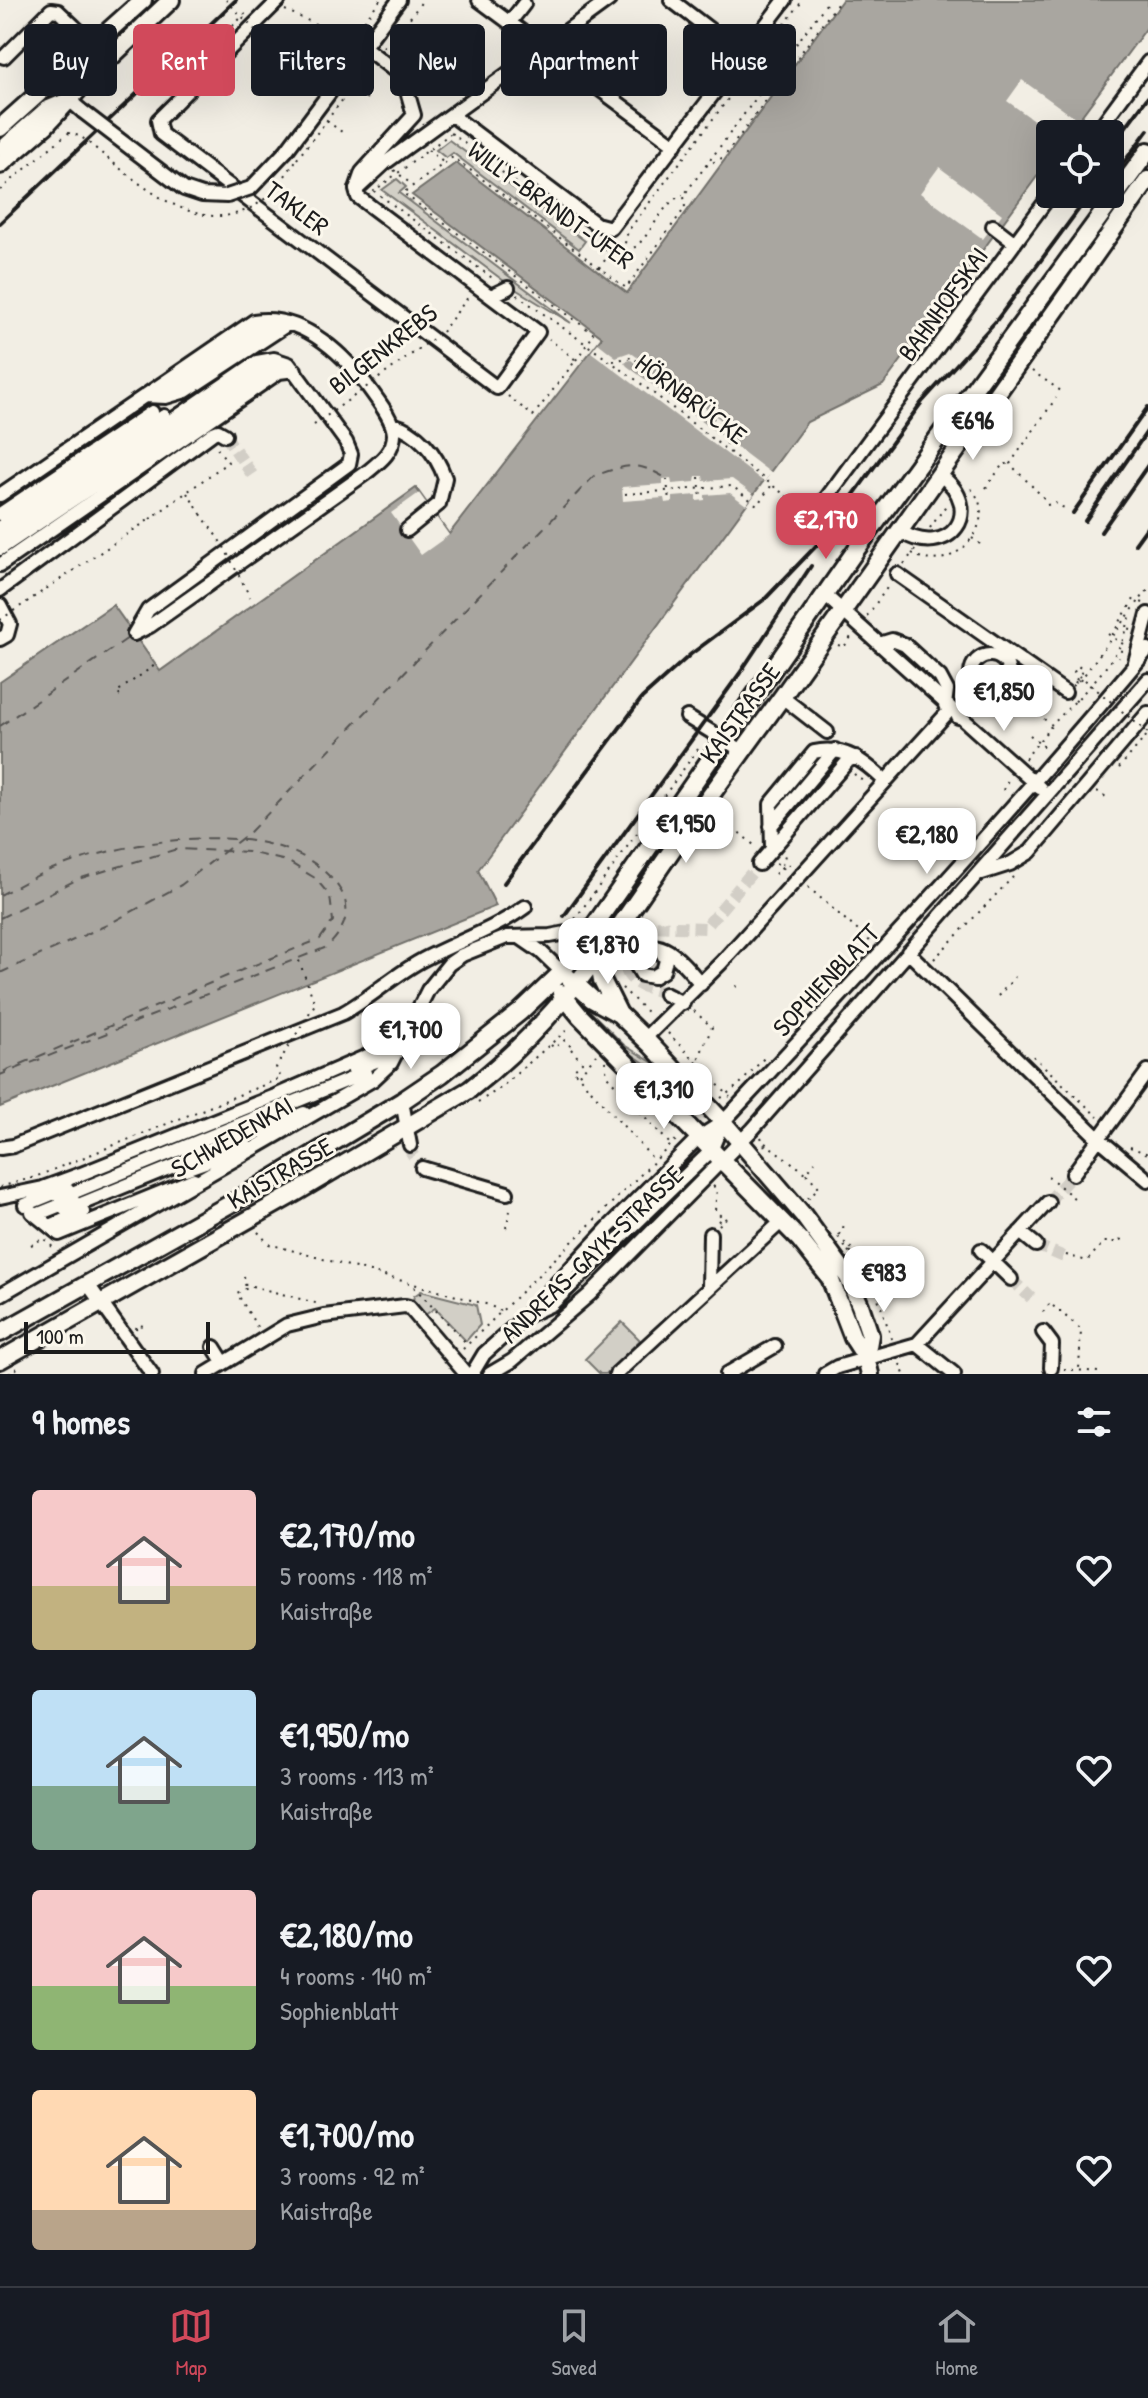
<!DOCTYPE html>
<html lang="en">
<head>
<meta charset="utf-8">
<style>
	:root { --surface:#171b24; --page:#242831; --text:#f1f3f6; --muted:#9ea1a6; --line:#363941; --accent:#d1495b }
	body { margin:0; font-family:"Patrick Hand",sans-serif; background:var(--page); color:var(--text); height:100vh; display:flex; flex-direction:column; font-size:30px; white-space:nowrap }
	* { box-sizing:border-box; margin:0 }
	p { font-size:26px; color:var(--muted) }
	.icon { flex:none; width:44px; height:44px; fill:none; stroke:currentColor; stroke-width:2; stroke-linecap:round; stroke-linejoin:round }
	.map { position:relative; height:1374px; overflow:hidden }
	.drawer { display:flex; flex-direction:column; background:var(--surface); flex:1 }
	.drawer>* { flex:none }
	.hud { position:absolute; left:24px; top:24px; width:1100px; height:72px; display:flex; gap:16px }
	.controls { position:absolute; left:1036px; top:120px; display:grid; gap:16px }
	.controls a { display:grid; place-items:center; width:88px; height:88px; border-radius:8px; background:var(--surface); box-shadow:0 8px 32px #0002; font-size:40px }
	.scale { position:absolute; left:24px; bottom:20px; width:186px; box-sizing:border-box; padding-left:8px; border:4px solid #1c1c1c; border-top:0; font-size:22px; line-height:28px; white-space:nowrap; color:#1c1c1c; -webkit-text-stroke:6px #fbf7ec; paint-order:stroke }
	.price { position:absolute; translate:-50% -68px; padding:0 18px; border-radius:16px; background:#fff; color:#222; font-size:26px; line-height:52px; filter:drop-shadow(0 2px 4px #0008) }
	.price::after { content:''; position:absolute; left:50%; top:48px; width:24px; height:18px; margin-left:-12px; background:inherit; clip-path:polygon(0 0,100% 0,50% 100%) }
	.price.current { background:var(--accent); color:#fff }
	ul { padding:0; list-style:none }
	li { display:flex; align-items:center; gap:24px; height:200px; padding:0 32px }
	li span { display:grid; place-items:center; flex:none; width:224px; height:160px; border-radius:8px; color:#555 }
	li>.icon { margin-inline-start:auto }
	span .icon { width:96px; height:96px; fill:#fffc; stroke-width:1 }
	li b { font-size:34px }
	h2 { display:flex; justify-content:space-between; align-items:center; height:96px; padding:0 32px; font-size:34px }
	.chip { padding:0 28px; border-radius:8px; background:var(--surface); box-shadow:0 8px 32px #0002; font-size:28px; line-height:72px }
	.chip.current { background:var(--accent); color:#fff }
	.dock { display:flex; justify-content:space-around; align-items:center; height:112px; border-top:2px solid var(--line); background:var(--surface); font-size:22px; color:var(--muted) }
	.dock a { display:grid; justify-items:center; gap:4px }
	.dock .current { color:var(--accent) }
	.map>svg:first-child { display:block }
	.green { fill:#d2cfc6; stroke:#777671; stroke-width:2 }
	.water { fill:#a9a6a0; stroke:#716f6b; stroke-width:2 }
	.pier { fill:#f2eee4 }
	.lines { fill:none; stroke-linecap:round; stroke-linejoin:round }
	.ferry { stroke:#545351; stroke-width:2; stroke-dasharray:10 8; stroke-linecap:butt }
	.minor-tunnel { stroke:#d2cec6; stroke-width:12; stroke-dasharray:12 6; stroke-linecap:butt }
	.minor-casing { stroke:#1c1c1c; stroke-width:18 }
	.major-casing { stroke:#1c1c1c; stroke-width:22 }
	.path { stroke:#1c1c1c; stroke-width:2; stroke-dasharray:2 6; stroke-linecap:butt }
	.minor { stroke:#fbf7ec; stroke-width:12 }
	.major { stroke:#fbf7ec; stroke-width:16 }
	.rail { stroke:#1c1c1c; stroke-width:4 }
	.minor-bridge-casing { stroke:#1c1c1c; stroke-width:18; stroke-linecap:butt }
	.path-bridge { stroke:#1c1c1c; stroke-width:2; stroke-dasharray:2 6; stroke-linecap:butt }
	.minor-bridge { stroke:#fbf7ec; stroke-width:12 }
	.labels { text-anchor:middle; stroke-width:6; stroke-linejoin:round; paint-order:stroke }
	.street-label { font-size:26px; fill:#1c1c1c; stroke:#fbf7ec }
</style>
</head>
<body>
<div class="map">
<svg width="1148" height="1374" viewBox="0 0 1148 1374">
	<rect width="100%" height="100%" fill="#f2eee4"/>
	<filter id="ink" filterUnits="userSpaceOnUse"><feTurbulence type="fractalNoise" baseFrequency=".0125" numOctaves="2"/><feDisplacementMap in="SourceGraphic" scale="16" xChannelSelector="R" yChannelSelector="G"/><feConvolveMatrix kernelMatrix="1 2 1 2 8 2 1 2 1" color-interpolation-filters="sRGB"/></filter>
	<g filter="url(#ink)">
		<!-- green -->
		<path class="green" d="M449,140l136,101 -6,8 -126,-96 -7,5 -10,-8z
			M397,179l9,8 -7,6 172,130 -59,-36 -130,-97z
			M590,1011l34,34 41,25 30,33 -5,5 -43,-43 -28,-20 -32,-31z
			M421,1291l55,14 4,20 -14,16 -31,-33 -10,7 -13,-11 2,-8z
			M622,1322l18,18 -34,34h-6l-15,-15z"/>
		<!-- water -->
		<path class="water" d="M842,0h306v26l-80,108h-18v25l-167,226 -76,37 -329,448 18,36 -496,201v-425l113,-77 47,66 256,-183 33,46 153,-197 -190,-142 44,-32 171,130z"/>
		<!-- pier -->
		<path class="pier" d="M1022,80l53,38 -10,13 3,3h-15l-46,-33z
			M939,167l63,47 -19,25 -63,-46z
			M598,343l18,14 14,-5 18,13 -4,5 -13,-10 -7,2 3,4 96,71v-8l-43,-32 4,-5 45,34 1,16 41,31 -7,9 -173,-130z
			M696,476h7l1,5 28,-2 22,16 -8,10 -16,-12 -25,2v5l-8,1v-6l-24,2v5l-8,1 -1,-5 -41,3 -1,-14 41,-3v-5l8,-1 1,6 23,-2z
			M419,493l30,42 -28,20 -30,-42z"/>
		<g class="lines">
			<!-- ferry -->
			<path class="ferry" d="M0,726l131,-90
				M0,895c18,-9 36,-20 55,-27 75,-28 230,-58 284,20 15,21 5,43 -12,59l-327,128
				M0,918l78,-39 99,-30 71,3 39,9 28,17 15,18 3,25 -13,18 -93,37 -227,97
				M0,973l109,-49 72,-39 69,-53 344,-356c32,-11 43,-16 73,3"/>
			<!-- minor-tunnel -->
			<path class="minor-tunnel" d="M225,435l28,41
				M665,994c-8,-5 -18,-5 -25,-9 -28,-15 -11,-46 8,-59l57,2 54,-64
				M410,1145l1,7 11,16
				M1048,1202l25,-28
				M1036,1245l28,12
				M1011,1279l20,19"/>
			<defs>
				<path id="minor" d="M279,0l-121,120 3,14 336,254 41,-56 -180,-135 -2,-7
					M479,0l196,145
					M671,0l73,56
					M510,22l14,-18
					M4,57l47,-47 7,1 36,34
					M453,116l143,108 15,4 174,-228
					M1095,134l53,-72
					M0,149l46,-41 22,-9 14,12
					M286,151l113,-151
					M184,189l18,6 25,1
					M356,189l6,-17 52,-57 -11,-38 -39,-30
					M356,190l29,-27 224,-163
					M993,226l22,17
					M491,296l17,-8
					M161,391l16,-6 85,-58 13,-5
					M145,396l21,1 20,-6 102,-67
					M392,424c26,7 44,29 53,54l-6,26 -32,26
					M0,495l254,-174c50,-8 94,37 120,74 8,11 19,26 20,39 0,18 -16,29 -28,39l-216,153 -16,8
					M0,514l152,-102
					M813,516l238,-322
					M0,527l164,-111
					M899,531c51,31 88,-22 41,-56
					M0,538l257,-176 17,-3 15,5 57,78 5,12 -2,10 -201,146 -14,24
					M0,549l269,-182 12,-5
					M0,565l279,-193 16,-2
					M897,574l168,118
					M0,590l213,-157 5,-2 7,4
					M826,596l214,192
					M0,605l10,19 -3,11 -7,4
					M879,644l13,-4 13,5 35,32 7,13 -2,15
					M971 674a19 19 0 1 1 38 0a19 19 0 1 1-38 0Z
					M1135,662l13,-48
					M782,697l45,35
					M687,717l54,33
					M958,717l20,-28
					M771,826l64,-76
					M772,849l-1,-45 43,-52c30,-7 51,10 71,29
					M759,864l89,-103 8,-4
					M982,873l28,-9 20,-12 118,-139
					M521,938l19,13 22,21
					M661,951l5,9 -3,11 -10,6 -11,-2 -6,-10 2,-11c23,-23 48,13 63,30
					M908,952l190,186 50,42
					M665,994l18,9
					M644,1039l77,-76 229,-253
					M354,1070l42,-17
					M402,1101l8,44
					M0,1148l13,-2 330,-133c29,-16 53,-40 83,-55 33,-17 69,-29 99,-51
					M422,1168l85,25
					M185,1169l62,-22
					M1073,1174l75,-103
					M0,1197l43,-9 38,-14 194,-78 129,-56
					M60,1198l305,-125
					M25,1205l42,-17
					M66,1210l238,-97
					M32,1212l27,22 135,-55
					M36,1215l37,-15
					M50,1226l33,-14
					M1020,1232l16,13
					M981,1250l30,29
					M87,1283l65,91
					M709,1287l1,-53
					M0,1295l374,-216 17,-16 37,-73 21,-26 13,-9 45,-18 43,-1 42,-8
					M530,1314l22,-10 159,-153 12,-29
					M1043,1332l9,12 -1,24
					M917,1344l37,30
					M214,1347l10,16
					M206,1374l81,-49 37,-9 81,-10 4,1 57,67
					M472,1374l12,-20 42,-38 82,-88 90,-90 25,-16c145,-155 289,-310 425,-473
					M490,1374l22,-13 77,-66 164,-166 395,-449
					M616,1374l165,-152
					M727,1374l48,-28
					M825,1374l12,-7 80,-23 131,-142"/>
				<path id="major" d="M0,128l143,-128
					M0,165l45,-39 46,-50 80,-76
					M598,957l4,23 17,34
					M569,978l23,21 27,15 32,31 72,77 80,93 45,62 12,28 10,30 -4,23
					M561,993l19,23 220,224 30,38 23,60 13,20 4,16
					M0,1333l239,-134 163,-98 40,-27 78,-62 42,-40 296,-425 290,-396
					M0,1360l297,-168 172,-102c90,-70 140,-148 203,-240 36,-52 73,-102 110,-153l366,-517"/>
			</defs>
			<!-- minor casing -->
			<use href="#minor" class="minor-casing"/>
			<!-- major casing -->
			<use href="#major" class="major-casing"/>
			<!-- path -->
			<path class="path" d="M285,10l67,31
				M350,40l30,-40
				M383,47l17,-16 23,-31
				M204,54l44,-43 -1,2
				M352,89l19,12
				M327,121l19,14
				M451,133l-77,58 121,89
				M451,133l150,115c45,23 51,-43 82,-53
				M428,150l16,13
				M297,159l70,-91
				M706,166l18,-9 116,-157
				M394,170l17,14
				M0,190l68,-57
				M623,251l5,-20 175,-231
				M599,268l9,-12v-15
				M517,295l118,84 168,130
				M442,332l27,-36
				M576,360l18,-26 -191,-141 50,-36 173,131 59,-80 -1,-13 145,-195
				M613,361l19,-4 94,71 1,20
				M1032,371l29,20
				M508,396l25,20 43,-56 -27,-21
				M699,477l2,22
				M667,479l2,23
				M986,488l17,-24h6
				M187,493l14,21
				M625,494l107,-8 25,19 14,-19
				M1044,498l-34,-34 46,-66
				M1047,505l8,-2 9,5
				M150,519l78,-57 -12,-15
				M825,524l21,15
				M930,528l17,-24
				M972,538l8,6
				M912,553c39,27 93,-34 57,-66
				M904,564l11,-14
				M1143,603l-4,-2 9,-11
				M867,616l22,-31
				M1127,627l4,-13
				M1108,634l15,10 -4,14
				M1112,635l22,-36 5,2
				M838,645l6,2 7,-10
				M1076,680l7,-10 -5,-4 -4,6 6,5
				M1075,683l2,-3 2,2 60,-81
				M120,696l-3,-4 38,-27
				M1075,700l6,5
				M1044,719l8,6c24,-26 66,-62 75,-97l4,1
				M1030,735l16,13
				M1025,759l26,-33
				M1119,768l29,-34
				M854,774l11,9
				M1003,790l7,-14
				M1097,791l12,8
				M715,812l40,34
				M723,833l6,-7
				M776,863l11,8
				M782,865l4,-13
				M775,874l7,-7 12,-4
				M808,887l64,56
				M575,919l123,-170
				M934,959l79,-82
				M736,987l3,-3
				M622,988l27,26
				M998,996l17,-19
				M694,1011l18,16 -15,35
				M668,1033l62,64
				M551,1045l3,3 11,-8 8,9
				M571,1049l11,13 -9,8 81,90
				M1033,1056l65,61
				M605,1061l2,15 64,69
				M579,1074l17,-19
				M721,1098l18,-13 27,-29
				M478,1102l21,-13 70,-61
				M761,1137l5,12
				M765,1143l41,30
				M1130,1147l18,7
				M713,1186l4,3 -2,21 7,7 -7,8
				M808,1198l11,-11 -13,-14 9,-11
				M719,1225l7,-7
				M506,1228l4,-17
				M258,1232l11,12 220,61 11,6
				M839,1235l7,-13
				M838,1237l27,23 -3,4 8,11 22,64
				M31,1245l11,-6 6,2 5,7
				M844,1246l19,16
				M848,1251l13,12
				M1066,1255l21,6 17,-19h14l6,-5
				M244,1276l2,13
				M414,1287l53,57
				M1053,1306l22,18
				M1043,1312l7,-9
				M257,1327l-20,-34 15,-7 67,18
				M1078,1327l3,3 -2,39
				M136,1329l1,-4 7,1
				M463,1349l215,-211
				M900,1364l4,10
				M1064,1369l34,3
				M9,1374l10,-7"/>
			<!-- minor -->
			<use href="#minor" class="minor"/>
			<!-- major -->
			<use href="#major" class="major"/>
			<!-- rail -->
			<path class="rail" d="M1110,148l38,-51
				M1110,181l38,-51
				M0,223l236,-223
				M1073,513l75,-106
				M1085,521l63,-91
				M1101,532l47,-67
				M1135,544l13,-18
				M504,883l138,-185 49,-44 74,-55 51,-53 106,-144 74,-81 94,-127
				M564,916l176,-243 71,-107"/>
			<defs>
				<path id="minor-bridge" d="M82,111l102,78
					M227,196l24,-8 35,-37"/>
			</defs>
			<!-- minor-bridge casing -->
			<use href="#minor-bridge" class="minor-bridge-casing"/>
			<!-- path-bridge -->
			<path class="path-bridge" d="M226,0l32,33
				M68,133l12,3c49,37 117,112 182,65 14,-11 25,-28 35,-42
				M314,425l127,-92
				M201,514l23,33 26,50
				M0,620l150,-101
				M1085,680l63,53
				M1072,686l7,-6
				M1048,1176l27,23
				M0,1187l35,-10 246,-99 -5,-11 39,-63 -17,-46"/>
			<!-- minor-bridge -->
			<use href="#minor-bridge" class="minor-bridge"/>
		</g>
	</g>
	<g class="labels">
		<!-- street labels -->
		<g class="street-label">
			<text transform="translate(551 205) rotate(36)" y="9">WILLY-BRANDT-UFER</text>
			<text transform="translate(297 208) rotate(37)" y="9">TAKLER</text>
			<text transform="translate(943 304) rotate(-54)" y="9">BAHNHOFSKAI</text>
			<text transform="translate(383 349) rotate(-38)" y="9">BILGENKREBS</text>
			<text transform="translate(691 399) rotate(37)" y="9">HÖRNBRÜCKE</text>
			<text transform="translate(740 713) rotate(-54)" y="9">KAISTRASSE</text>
			<text transform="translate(826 980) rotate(-47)" y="9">SOPHIENBLATT</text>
			<text transform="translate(232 1137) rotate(-30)" y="9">SCHWEDENKAI</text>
			<text transform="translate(280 1173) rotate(-30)" y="9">KAISTRASSE</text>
			<text transform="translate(592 1254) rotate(-44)" y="9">ANDREAS-GAYK-STRASSE</text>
		</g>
	</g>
</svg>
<div class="controls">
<a><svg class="icon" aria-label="locate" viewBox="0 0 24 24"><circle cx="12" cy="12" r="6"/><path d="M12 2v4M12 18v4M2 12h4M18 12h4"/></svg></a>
</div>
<div class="scale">100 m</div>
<b class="price" style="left:973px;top:462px">€696</b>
<b class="price current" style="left:826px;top:561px">€2,170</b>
<b class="price" style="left:1004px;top:733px">€1,850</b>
<b class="price" style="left:686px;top:865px">€1,950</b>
<b class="price" style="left:927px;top:876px">€2,180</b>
<b class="price" style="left:608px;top:986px">€1,870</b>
<b class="price" style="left:411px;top:1071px">€1,700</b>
<b class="price" style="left:664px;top:1131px">€1,310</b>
<b class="price" style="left:884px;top:1314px">€983</b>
<div class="hud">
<a class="chip">Buy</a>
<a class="chip current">Rent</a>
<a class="chip">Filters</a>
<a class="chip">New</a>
<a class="chip">Apartment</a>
<a class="chip">House</a>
</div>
</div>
<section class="drawer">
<h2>9 homes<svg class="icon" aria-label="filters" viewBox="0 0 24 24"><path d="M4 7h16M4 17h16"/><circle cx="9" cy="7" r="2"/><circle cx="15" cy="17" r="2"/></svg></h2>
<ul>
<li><span style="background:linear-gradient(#f6c9c9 60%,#c2b280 0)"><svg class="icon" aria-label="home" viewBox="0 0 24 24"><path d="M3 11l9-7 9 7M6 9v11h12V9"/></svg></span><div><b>€2,170/mo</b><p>5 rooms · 118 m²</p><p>Kaistraße</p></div><svg class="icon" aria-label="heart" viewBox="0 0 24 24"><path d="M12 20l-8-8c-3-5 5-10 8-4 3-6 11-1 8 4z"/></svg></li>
<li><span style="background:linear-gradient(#bfe0f5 60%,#7fa58c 0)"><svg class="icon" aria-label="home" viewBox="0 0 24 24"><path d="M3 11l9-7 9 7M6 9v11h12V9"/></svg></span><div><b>€1,950/mo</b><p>3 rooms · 113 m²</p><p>Kaistraße</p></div><svg class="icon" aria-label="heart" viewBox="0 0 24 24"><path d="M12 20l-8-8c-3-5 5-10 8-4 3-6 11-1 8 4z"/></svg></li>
<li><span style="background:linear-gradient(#f6c9c9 60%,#8fb573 0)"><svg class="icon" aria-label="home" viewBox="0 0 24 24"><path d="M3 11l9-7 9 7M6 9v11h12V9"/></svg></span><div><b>€2,180/mo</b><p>4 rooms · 140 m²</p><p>Sophienblatt</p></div><svg class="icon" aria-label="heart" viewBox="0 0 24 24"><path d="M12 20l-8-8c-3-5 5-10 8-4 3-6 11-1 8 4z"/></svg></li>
<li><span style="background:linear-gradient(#ffd9b3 75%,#b9a48a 0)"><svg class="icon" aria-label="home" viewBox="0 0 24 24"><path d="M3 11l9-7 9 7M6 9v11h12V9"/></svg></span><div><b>€1,700/mo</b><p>3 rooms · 92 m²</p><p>Kaistraße</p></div><svg class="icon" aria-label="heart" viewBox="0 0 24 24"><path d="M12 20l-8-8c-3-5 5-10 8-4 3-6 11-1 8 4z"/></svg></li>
</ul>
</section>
<nav class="dock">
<a class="current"><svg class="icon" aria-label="map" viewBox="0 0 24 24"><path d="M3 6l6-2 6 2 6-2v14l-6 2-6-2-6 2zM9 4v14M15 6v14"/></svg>Map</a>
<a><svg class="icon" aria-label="saved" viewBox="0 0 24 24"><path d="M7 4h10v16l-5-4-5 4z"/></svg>Saved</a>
<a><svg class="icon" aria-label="home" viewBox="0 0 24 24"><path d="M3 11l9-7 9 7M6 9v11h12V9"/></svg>Home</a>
</nav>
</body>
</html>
